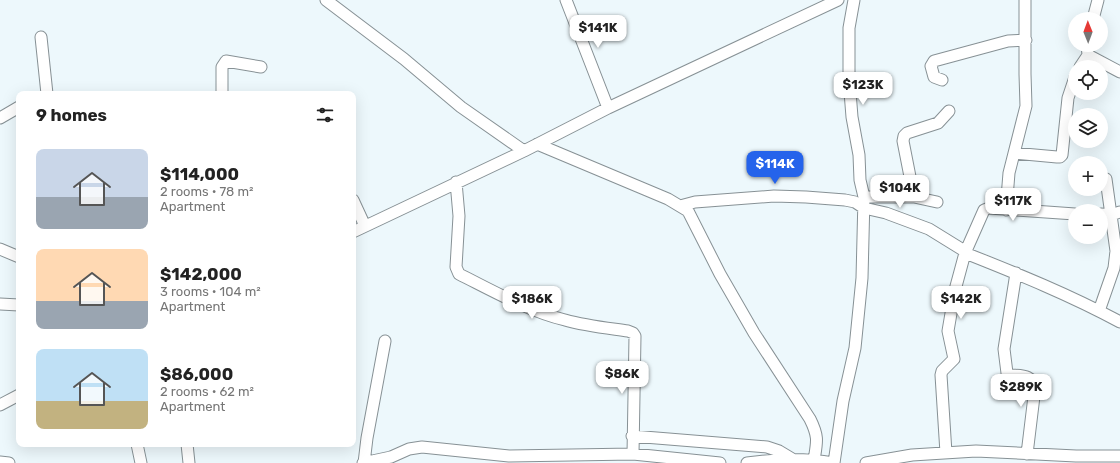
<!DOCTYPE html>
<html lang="en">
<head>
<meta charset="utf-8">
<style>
	:root { --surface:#fff; --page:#f6f6f6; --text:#222; --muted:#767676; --accent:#2563eb }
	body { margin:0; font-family:Rubik,sans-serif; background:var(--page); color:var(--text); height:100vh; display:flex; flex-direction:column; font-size:15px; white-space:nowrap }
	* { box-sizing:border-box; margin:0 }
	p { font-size:13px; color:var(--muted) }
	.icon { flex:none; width:22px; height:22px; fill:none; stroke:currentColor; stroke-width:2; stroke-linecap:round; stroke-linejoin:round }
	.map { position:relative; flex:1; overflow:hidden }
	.drawer { position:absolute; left:16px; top:91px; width:340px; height:356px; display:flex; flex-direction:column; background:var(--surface); border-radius:8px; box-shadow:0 4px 16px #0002 }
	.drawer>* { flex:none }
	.needle { width:26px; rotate:359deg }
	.controls { position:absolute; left:1068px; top:12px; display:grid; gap:8px }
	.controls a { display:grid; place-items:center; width:40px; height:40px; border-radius:50%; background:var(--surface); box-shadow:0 4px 16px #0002; font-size:20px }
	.price { position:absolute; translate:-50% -34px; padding:0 9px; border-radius:8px; background:#fff; color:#222; font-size:13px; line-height:26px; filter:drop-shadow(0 1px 2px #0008) }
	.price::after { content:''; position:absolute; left:50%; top:24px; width:12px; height:9px; margin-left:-6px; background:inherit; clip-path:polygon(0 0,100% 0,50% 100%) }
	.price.current { background:var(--accent); color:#fff }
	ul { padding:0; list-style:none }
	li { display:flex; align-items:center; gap:12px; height:100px; padding:0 20px }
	li span { display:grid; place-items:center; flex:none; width:112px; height:80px; border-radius:8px; color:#555 }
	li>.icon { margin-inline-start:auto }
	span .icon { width:48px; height:48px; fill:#fffc; stroke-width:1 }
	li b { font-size:17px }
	h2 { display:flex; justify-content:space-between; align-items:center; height:48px; padding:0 20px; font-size:17px }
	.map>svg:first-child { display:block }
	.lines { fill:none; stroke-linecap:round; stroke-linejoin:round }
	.minor-casing { stroke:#879195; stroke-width:13 }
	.minor { stroke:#fff; stroke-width:11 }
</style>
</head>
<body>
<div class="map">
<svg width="1120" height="463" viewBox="0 0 1120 463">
	<rect width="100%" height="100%" fill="#edf8fc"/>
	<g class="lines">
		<defs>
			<path id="minor" d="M326,0l78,59 57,48 63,44
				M566,0l42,108
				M1093,19l5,-19
				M41,37l6,57
				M1087,45l1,10 32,17
				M1080,67l8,-12
				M942,80l-8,-3 -3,-11 3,-5 74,-20 18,-1
				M222,94v-27l4,-6 35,6
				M0,118l19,-11
				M537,144l131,55 20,12 32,63 34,59 56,86c9,18 7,23 4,41
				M1014,153l43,4h3l2,-2 6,-57 7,-21
				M456,182l3,34 -3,51 3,7c34,17 69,37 106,46 21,6 42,8 63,11l5,2 2,3 -2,118
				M864,197h50l23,5
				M914,197l-11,-56 1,-5 3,-3 31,-10 11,-12
				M353,200l12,26
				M680,206l15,-4 79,-6 32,1 39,3 10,2 9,6 22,5 43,16 34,21 2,3c53,21 105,42 155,69
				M1006,210l3,-37 17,-67 -1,-32v-74
				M1101,214l10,1 9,-3
				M353,232l171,-81 84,-43 230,-108
				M0,249l19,8
				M1016,273l-12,76 3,24 3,2c12,1 22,-1 25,13l-8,66
				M0,304l19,1
				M1099,311l15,-43 2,-17 -10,-72
				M0,405l19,-10
				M632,436l135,11 12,4 15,9
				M137,444l4,19
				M187,444l2,19
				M946,453l-5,-78 1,-4 12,-12 -6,-28 7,-41 10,-37 19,-43 5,-2 86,6
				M0,462l9,1
				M363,463l28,-6 18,-8 13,-2 87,9 124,-2 87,9
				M364,463l3,-25 18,-97
				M747,463c28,-4 58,-5 86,0
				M834,463l9,-62 12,-53 7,-70 2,-81 -4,-17 -1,-25 -7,-38 -3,-38v-51l5,-28
				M866,463l46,-8 64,-4 100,5h44"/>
		</defs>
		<!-- minor casing -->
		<use href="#minor" class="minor-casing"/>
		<!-- minor -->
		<use href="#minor" class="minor"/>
	</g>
</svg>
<div class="controls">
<a><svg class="needle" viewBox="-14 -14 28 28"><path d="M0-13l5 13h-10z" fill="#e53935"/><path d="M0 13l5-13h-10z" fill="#767676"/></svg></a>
<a><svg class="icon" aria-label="locate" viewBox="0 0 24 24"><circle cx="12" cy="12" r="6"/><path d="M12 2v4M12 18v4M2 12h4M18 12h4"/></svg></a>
<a><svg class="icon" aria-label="layers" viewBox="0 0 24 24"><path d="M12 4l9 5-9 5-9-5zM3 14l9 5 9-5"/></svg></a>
<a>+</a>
<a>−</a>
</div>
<b class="price" style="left:598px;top:49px">$141K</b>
<b class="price" style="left:863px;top:106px">$123K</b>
<b class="price current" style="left:775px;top:185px">$114K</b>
<b class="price" style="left:900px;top:209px">$104K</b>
<b class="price" style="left:1013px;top:222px">$117K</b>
<b class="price" style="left:532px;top:320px">$186K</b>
<b class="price" style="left:961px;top:320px">$142K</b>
<b class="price" style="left:622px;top:395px">$86K</b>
<b class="price" style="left:1021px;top:408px">$289K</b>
<section class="drawer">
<h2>9 homes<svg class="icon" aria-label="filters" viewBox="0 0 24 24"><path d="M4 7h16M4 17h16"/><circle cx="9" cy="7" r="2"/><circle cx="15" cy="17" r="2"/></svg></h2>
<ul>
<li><span style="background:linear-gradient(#c9d6e8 60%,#9aa5b1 0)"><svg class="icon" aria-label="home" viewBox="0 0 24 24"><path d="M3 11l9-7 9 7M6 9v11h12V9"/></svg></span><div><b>$114,000</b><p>2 rooms · 78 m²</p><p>Apartment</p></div></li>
<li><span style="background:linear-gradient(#ffd9b3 65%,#9aa5b1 0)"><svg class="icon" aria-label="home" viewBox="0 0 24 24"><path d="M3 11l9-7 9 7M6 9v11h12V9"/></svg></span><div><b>$142,000</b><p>3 rooms · 104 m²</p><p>Apartment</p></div></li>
<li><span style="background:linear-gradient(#bfe0f5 65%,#c2b280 0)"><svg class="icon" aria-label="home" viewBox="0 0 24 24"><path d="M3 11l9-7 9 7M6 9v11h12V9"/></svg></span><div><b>$86,000</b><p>2 rooms · 62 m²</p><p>Apartment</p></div></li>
</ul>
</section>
</div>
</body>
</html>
